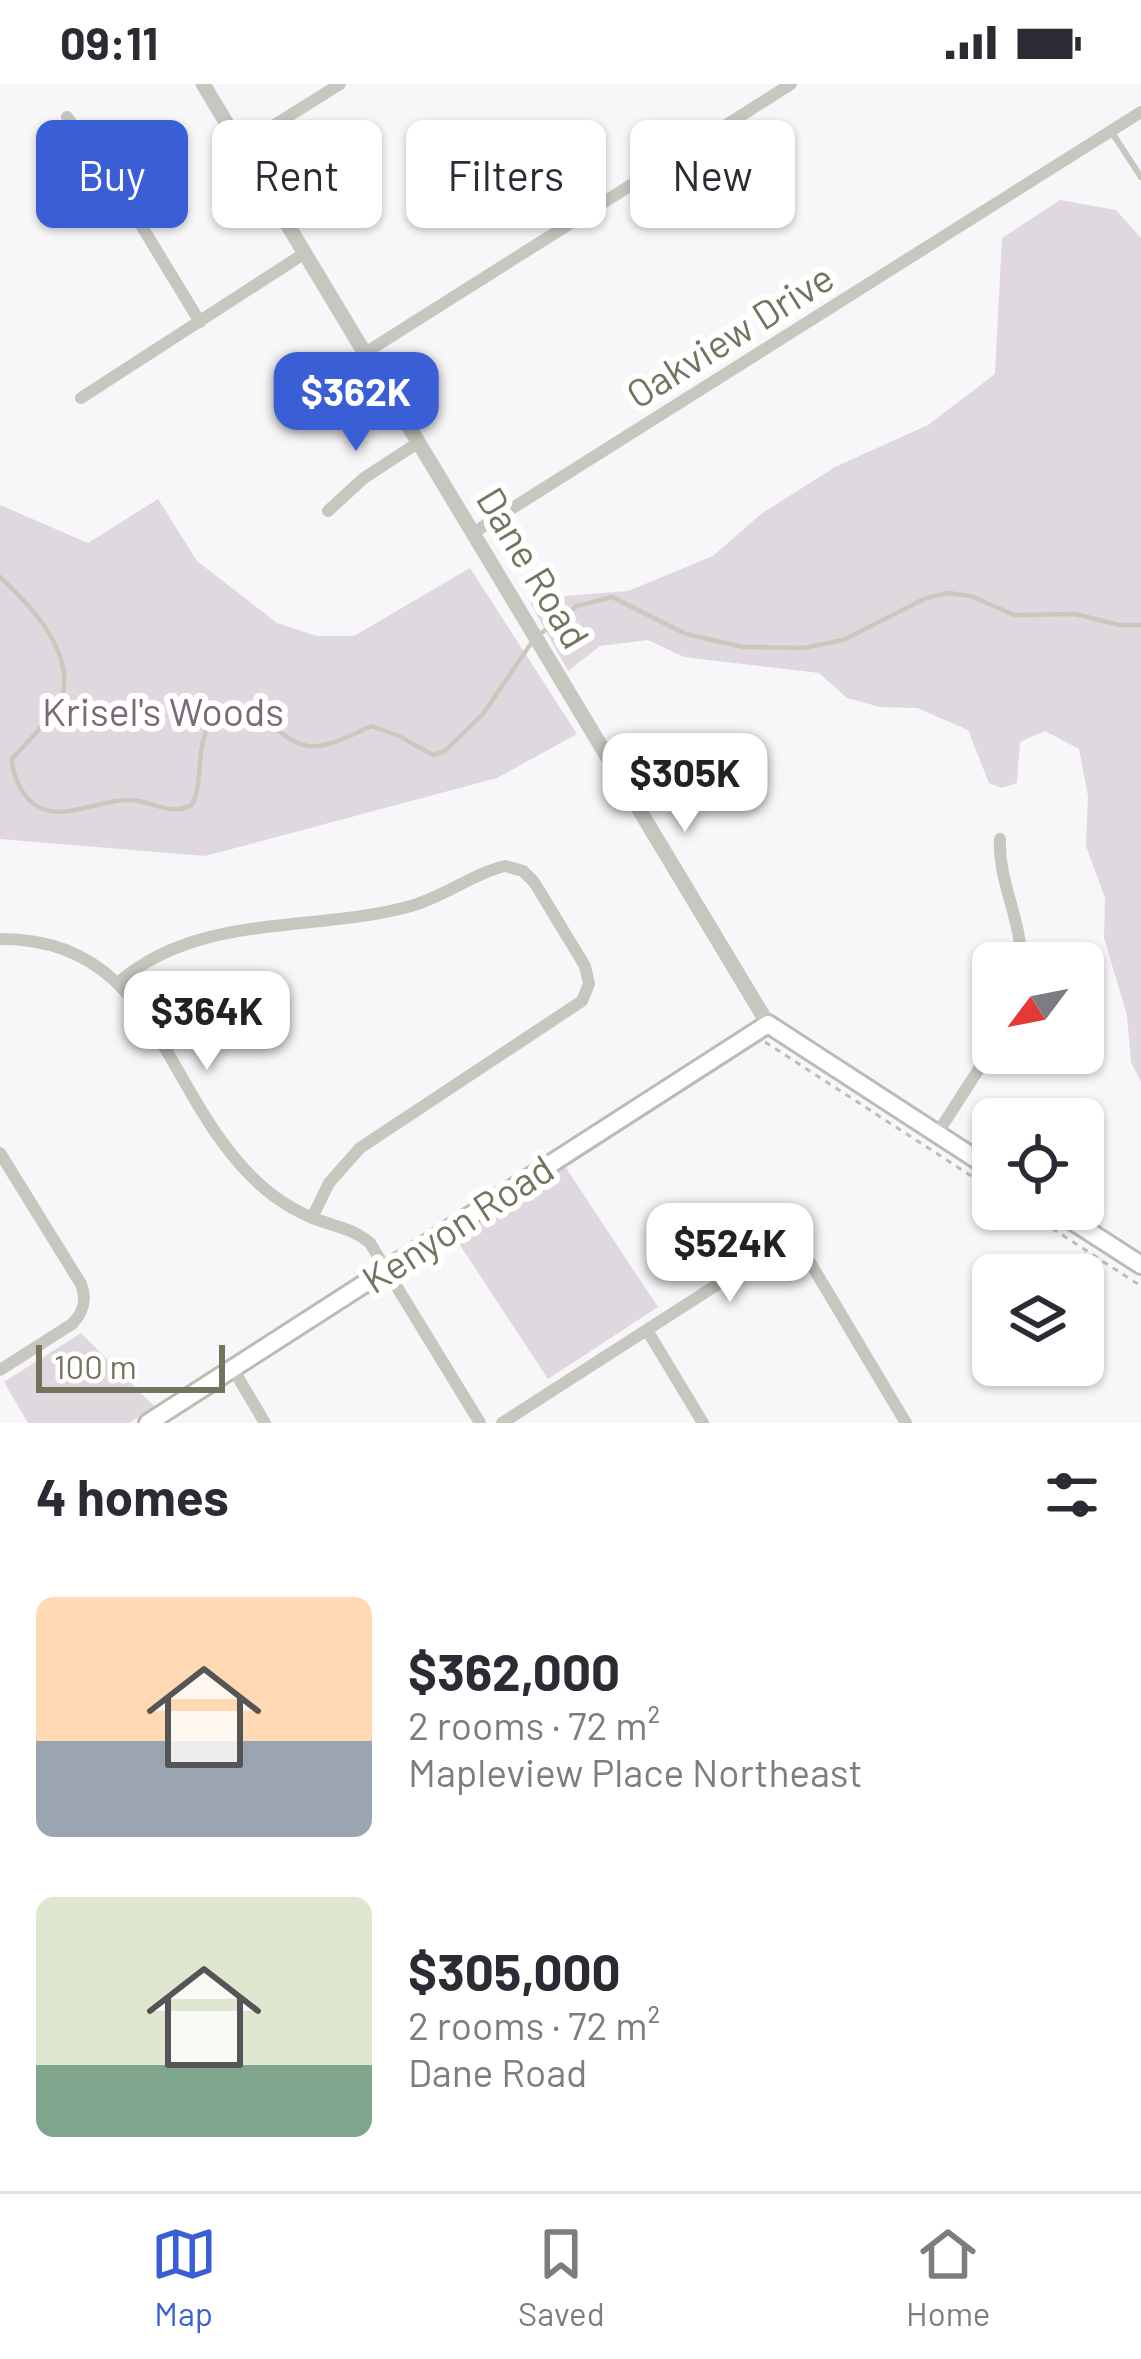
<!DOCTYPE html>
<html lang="en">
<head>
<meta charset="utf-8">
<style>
	:root { --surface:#fff; --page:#f2f2f3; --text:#2b2b33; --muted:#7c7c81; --line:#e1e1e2; --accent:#3a5ed5 }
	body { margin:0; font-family:Barlow,sans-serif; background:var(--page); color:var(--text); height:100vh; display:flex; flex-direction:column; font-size:45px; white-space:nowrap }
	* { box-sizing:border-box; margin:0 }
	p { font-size:39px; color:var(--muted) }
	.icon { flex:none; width:66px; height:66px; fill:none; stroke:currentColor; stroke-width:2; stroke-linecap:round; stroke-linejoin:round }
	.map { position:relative; height:1339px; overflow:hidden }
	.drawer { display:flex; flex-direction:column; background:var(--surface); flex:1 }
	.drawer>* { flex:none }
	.banner { position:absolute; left:36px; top:36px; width:1071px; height:108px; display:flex; gap:24px }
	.needle { width:78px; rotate:238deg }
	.fabs { position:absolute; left:972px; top:858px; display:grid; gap:24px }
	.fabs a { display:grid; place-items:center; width:132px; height:132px; border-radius:18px; background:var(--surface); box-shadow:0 3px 9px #0004; font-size:60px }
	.scale { position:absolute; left:36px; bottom:30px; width:189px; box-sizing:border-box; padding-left:12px; border:6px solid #74735d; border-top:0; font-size:33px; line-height:42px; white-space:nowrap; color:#74735d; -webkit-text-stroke:9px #fff; paint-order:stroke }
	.price { position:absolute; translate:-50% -102px; padding:0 27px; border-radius:24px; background:#fff; color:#222; font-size:39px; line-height:78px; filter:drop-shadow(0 3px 6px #0008) }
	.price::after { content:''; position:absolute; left:50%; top:72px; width:36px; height:27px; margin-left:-18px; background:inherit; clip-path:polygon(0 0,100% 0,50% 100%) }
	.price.selected { background:var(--accent); color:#fff }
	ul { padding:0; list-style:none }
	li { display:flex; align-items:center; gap:36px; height:300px; padding:0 36px }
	li span { display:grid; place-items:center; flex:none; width:336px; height:240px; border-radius:18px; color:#555 }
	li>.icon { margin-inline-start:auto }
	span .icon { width:144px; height:144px; fill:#fffc; stroke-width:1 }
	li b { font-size:51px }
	h2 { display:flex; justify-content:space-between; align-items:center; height:144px; padding:0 36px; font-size:51px }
	.pill { padding:0 42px; border-radius:18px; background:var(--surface); box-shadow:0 3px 9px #0004; font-size:42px; line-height:108px }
	.pill.selected { background:var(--accent); color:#fff }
	.status { display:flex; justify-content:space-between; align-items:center; height:84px; padding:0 60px; background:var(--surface); direction:ltr }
	.status svg { height:33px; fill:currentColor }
	.menu { display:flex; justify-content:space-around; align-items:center; height:168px; border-top:3px solid var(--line); background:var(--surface); font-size:33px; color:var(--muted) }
	.menu a { display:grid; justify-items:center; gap:6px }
	.menu .selected { color:var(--accent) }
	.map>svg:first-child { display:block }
	.green { fill:#dfd8de }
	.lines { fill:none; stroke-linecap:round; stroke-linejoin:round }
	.stream { stroke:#cbc8bd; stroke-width:4.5 }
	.secondary-casing { stroke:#bcbcb2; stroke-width:22 }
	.path { stroke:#bebeb8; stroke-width:3; stroke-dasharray:6 6; stroke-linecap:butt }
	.service { stroke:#c7c7c0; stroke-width:6 }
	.minor { stroke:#c7c7c0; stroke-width:12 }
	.tertiary { stroke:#c7c7c0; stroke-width:15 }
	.secondary { stroke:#fff; stroke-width:16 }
	.labels { text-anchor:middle; stroke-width:12; stroke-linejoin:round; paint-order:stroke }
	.street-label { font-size:39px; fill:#74735d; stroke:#fff }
	.park-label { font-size:39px; fill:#7c6876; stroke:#fff }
</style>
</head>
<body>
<div class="status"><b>09:11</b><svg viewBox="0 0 49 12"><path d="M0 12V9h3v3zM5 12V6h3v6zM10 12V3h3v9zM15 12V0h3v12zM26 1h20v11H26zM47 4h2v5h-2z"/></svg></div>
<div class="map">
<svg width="1141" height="1339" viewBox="0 0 1141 1339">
	<rect width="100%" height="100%" fill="#f7f6f8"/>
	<!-- green -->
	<path class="green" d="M1060,116l56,10 25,28v844l-10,-20 -4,-47 -23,-77 1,-40 -19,-52 2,-50 -9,-47 -34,-18 -25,11 -3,41 -15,5 -13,-5 -21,-53 -51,-22 -37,-1 -33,-9 -28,-25 -135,-16 -36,-17 -48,6 -32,25 -40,-72 100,-8 85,-35 48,-42 74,-47 93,-42 67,-51 7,-136z
		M158,415l39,62 80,62 40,13h37l116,-68 107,166 -80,44 -292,78 -205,-17v-334l88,38z
		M564,1081l94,142 -110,72 -94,-143z
		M81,1249l74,74 -26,16h-101l-24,-41z"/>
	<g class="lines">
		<!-- stream -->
		<path class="stream" d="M0,493c31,29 77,76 61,124 -3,9 -39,47 -49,58 0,13 5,24 12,35 28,37 69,5 105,6 24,0 39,17 63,5 12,-24 3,-59 19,-83 32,-46 63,20 97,24 21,2 43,-11 63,-20l28,10 34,19 12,-4 38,-37 49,-72
			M540,550l37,-28 35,-9 74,37 57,13 60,1 40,-8 83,-42 22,-5 23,3 43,19 61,-1 44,11h22"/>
		<defs>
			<path id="secondary" d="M1054,1125l87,56
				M148,1339l620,-399 225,146"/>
		</defs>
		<!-- secondary casing -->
		<use href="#secondary" class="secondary-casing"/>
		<!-- path -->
		<path class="path" d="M765,958l228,148
			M1022,1125l119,77"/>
		<!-- service -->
		<path class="service" d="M1111,47l30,46"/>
		<!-- minor -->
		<path class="minor" d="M67,33l66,95 67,110
			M241,62l99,-62
			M365,269l426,-269
			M81,314l224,-145
			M328,427l36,-33 55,-36
			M473,449l668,-421
			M1000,755c-2,44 22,80 21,124
			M0,855c155,-1 161,148 252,238 19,19 43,35 69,44 18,6 34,9 49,22l110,180
			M119,898c81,-70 195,-49 292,-76 33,-9 63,-33 94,-40l18,5 11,11 51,84 4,18 -7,17 -222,147 -31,35 -17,35
			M937,1050l56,-87
			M0,1069l81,131c6,16 3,28 -9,40l-72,46
			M647,1246l56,93
			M233,1285l32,54
			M502,1339l269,-173c17,-3 29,0 40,14l95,159"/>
		<!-- tertiary -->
		<path class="tertiary" d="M203,0l565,940"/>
		<!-- secondary -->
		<use href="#secondary" class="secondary"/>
	</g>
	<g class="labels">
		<!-- street labels -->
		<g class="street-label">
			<text transform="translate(730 252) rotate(-32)" y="14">Oakview Drive</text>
			<text transform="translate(533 484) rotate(59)" y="14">Dane Road</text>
			<text transform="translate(458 1140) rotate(-33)" y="14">Kenyon Road</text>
		</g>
		<!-- park labels -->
		<g class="park-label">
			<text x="163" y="642">Krisel's Woods</text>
		</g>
	</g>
</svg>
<div class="fabs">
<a><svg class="needle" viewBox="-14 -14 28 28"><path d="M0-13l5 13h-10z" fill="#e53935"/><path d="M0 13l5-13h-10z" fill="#7c7c81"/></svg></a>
<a><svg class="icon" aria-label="locate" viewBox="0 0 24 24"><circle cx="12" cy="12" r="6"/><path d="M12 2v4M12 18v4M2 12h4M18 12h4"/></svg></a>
<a><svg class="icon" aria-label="layers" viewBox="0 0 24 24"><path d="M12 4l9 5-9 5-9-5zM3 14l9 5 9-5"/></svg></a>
</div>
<div class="scale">100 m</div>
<b class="price selected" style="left:356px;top:370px">$362K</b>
<b class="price" style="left:685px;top:751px">$305K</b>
<b class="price" style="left:207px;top:989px">$364K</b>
<b class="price" style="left:730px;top:1221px">$524K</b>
<div class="banner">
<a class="pill selected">Buy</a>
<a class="pill">Rent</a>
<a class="pill">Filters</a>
<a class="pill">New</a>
</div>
</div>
<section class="drawer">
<h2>4 homes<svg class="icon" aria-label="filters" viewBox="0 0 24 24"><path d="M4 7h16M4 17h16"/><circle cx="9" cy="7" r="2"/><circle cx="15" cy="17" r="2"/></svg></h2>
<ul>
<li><span style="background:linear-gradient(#ffd9b3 60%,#9aa5b1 0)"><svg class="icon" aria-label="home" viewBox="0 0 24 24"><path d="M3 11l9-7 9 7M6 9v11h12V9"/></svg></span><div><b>$362,000</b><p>2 rooms · 72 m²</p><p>Mapleview Place Northeast</p></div></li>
<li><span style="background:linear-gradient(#dfe7d0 70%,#7fa58c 0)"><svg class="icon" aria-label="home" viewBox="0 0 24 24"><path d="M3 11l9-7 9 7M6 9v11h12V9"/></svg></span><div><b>$305,000</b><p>2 rooms · 72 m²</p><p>Dane Road</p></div></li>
</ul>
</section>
<nav class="menu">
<a class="selected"><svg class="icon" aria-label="map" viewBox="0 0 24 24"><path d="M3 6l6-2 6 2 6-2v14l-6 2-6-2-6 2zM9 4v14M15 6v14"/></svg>Map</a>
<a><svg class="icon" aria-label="saved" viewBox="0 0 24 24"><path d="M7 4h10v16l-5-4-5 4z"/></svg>Saved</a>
<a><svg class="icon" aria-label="home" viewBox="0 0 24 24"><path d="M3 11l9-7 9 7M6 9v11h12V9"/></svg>Home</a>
</nav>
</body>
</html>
